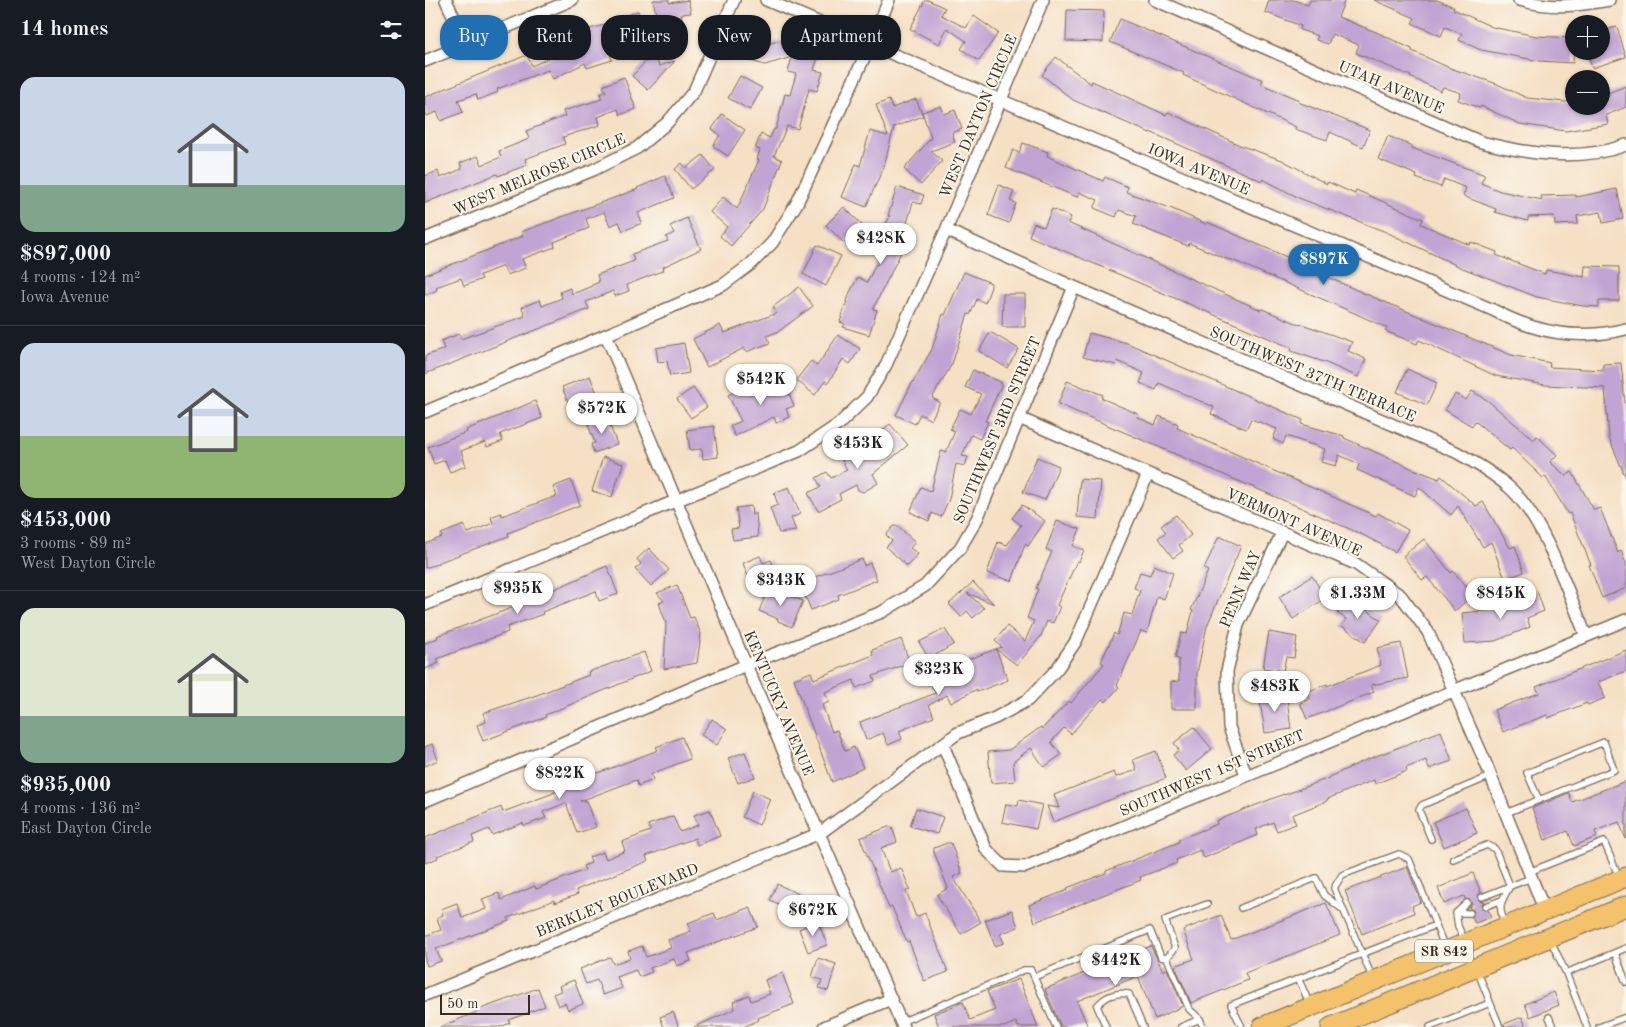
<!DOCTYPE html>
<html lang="en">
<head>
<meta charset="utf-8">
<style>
	:root { --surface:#171b24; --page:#242831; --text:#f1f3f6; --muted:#9ea1a6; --line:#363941; --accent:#1f6fb2 }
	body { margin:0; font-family:"Old Standard TT",serif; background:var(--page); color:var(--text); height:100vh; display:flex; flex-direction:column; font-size:19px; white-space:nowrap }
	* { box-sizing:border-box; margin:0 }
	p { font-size:16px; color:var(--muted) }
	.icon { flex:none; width:28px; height:28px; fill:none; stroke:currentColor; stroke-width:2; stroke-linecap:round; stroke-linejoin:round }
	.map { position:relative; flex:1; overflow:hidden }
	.panel { display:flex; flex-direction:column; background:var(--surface); width:425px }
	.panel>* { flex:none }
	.top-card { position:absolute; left:15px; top:15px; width:475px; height:45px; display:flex; gap:10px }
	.fabs { position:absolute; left:1140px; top:15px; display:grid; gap:10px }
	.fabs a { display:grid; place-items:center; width:45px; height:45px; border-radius:50%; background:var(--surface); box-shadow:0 1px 4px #0004; font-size:25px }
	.scale { position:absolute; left:15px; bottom:12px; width:90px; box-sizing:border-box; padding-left:5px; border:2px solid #3b2a1e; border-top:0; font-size:14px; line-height:18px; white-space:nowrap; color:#3b2a1e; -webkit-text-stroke:4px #fbf7ec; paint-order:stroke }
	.price { position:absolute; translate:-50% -42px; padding:0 11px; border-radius:18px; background:#fff; color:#222; font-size:16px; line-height:32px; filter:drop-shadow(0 1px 2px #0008) }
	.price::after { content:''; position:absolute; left:50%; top:30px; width:15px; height:11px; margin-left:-8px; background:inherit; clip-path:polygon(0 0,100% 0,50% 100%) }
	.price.selected { background:var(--accent); color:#fff }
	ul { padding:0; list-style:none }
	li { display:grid; align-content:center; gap:10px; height:265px; padding:0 20px }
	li+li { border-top:1px solid var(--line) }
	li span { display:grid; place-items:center; height:155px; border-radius:15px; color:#555 }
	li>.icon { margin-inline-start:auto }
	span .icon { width:90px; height:90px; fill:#fffc; stroke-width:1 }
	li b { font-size:21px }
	h2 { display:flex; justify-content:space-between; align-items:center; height:60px; padding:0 20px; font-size:21px }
	.tag { padding:0 18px; border-radius:20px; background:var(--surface); box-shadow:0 1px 4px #0004; font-size:18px; line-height:45px }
	.tag.selected { background:var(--accent); color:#fff }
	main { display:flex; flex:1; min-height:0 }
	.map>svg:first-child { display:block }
	.building { fill:#c1a4d3 }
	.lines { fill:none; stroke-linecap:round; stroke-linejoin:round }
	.service-casing { stroke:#7c6a58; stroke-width:8 }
	.minor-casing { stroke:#7c6a58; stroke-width:14 }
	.primary-casing { stroke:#7c6a58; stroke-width:21 }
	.service { stroke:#fff; stroke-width:5.5 }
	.minor { stroke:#fff; stroke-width:11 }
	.primary { stroke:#f3c26a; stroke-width:19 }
	.labels { text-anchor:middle; stroke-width:4; stroke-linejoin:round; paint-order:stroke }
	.shield { fill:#fbf7ec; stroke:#75685c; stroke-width:1 }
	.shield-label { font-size:14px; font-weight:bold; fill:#3b2a1e }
	.street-label { font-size:15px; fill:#3b2a1e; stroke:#fbf7ec }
</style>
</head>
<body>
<main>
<section class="panel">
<h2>14 homes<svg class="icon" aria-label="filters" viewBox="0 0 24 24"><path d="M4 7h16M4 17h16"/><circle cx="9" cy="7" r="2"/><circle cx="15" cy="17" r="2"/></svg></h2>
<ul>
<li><span style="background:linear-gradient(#c9d6e8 70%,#7fa58c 0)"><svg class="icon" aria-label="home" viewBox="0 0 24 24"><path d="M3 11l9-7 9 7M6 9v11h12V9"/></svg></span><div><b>$897,000</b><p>4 rooms · 124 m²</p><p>Iowa Avenue</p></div></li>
<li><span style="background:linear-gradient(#c9d6e8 60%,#8fb573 0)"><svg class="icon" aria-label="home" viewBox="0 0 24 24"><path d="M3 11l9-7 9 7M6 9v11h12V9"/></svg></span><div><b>$453,000</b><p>3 rooms · 89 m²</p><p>West Dayton Circle</p></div></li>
<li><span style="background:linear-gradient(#dfe7d0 70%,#7fa58c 0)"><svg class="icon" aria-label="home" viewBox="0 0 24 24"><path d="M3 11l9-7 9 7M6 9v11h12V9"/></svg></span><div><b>$935,000</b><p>4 rooms · 136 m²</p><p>East Dayton Circle</p></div></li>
</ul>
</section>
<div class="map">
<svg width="1201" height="1027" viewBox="0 0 1201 1027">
	<rect width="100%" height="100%" fill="#fbf7ec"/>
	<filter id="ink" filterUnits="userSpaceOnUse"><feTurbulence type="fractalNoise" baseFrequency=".02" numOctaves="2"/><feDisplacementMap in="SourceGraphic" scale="10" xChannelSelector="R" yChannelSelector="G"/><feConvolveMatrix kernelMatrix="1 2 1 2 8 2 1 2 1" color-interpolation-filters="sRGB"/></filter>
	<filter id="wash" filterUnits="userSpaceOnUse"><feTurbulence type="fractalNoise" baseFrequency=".0096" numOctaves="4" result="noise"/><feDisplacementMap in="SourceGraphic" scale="20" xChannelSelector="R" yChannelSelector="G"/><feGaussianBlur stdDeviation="1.12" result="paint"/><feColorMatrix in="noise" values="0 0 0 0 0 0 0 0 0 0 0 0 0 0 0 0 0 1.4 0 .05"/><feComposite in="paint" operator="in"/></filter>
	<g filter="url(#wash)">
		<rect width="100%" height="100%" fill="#f5e0c4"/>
		<g id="blocks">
			<!-- building -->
			<path class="building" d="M228,0h16v3l19,-3 3,13 -10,1 5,24 -18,4 -4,-24 -7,1z
				M500,0h3l17,8 -4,7 25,13 8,-12 24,17 -19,28 -18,-12 5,-8 -19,-13 -8,16 -29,-15z
				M844,0h25l14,5 2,-5h35l-7,17 38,15 36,17v2l38,17 47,16 30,14 38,4 9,-1v5h27v-10l8,-1 -1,-2 18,-7v21l-20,8 2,9 -42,7 -46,-7 -39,-18 -1,2 -22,-8 3,-7 -18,-6 -2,4 -31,-14 1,-1 -55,-23 3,-8 -27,-11 -4,10 -12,-4 2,-4 -18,-6 1,-4 -36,-14z
				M949,0h63l17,7 -1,2 39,18 44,9 38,2 -1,25 -33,-2 -59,-11 -22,-10 3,-6 -17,-7 -4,9 -29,-13 3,-5z
				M642,10l37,1 -1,31 -37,-1z
				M213,11l6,16 -19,8 4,9 -20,8 3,8 -25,8 -2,-5 -32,16 -5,-9 -51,19 1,3 -20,8 -2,-6 -18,6 5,12 -22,9 -4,-9 -10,4 -2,-6v-13l102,-42 5,11 21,-10 -5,-10 15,-7 3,6 22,-7 -3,-8 16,-4z
				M695,19l143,61 -2,4 38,16 -1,2 72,28 -7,17 -33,-15 -3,8 -32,-11 1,-2 -113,-52 1,-2 -74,-31z
				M1192,27l9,30 -34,11 -5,-17h14v-10l4,-1 -3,-9z
				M356,40l2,8 35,9 -4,13 9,2 -6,19 -8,-2 -11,40 -11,-3 -13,30 8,4 -19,49 -32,37 -11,-10 7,-9 -17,-15 13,-15 14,12 22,-49 -2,-1 3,-9 -5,-2 6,-14 9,4 4,-9h2l9,-35 5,1 6,-21 -8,-2 4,-15 -27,8 -18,-5 -2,-9z
				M229,53l5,13 16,-5 -27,29 -16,-14z
				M631,57l35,27 1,-3 74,34 2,-3 74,34 40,14 45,24 1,-2 27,12 1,-4 67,29 -2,5 49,21 1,-3 26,10 -1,3 49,19 1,-4 38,7 1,-11 34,1v34h-20v6l-16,-1 -46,-9 -77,-30 -74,-35 -87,-34 -36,-19 -1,2 -112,-49v1l-77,-33 -31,-25z
				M315,76l22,12 -12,22 -22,-12z
				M199,77l12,32 -16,6 -2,-6 -20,8 2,8 -37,12 2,7 -40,15 2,6 -29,11 -1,-2 -72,29v-27l13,-5 2,7 22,-9 -2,-6 18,-7 4,9 19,-8 -2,-6 30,-12 -3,-8 39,-15 -2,-5 39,-12 -2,-5 6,-2 -3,-6z
				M491,99l7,17 -29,11 -10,39 -18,41 -24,-10 14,-33 4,2 10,-35 18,5 -12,-31 13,-5 3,8z
				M516,106l3,8 11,-4 7,19 -10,4 3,9 -24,9 11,10 -21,24 -17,-16 27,-31 -9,-26z
				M297,114l23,16 -17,26 -15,-10 7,-11 -8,-6z
				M963,136l24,10v2l73,27 -4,8 19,8 42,9 -1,-4 35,-1v2l41,-8 6,30 -20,4 -2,-11 -24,4 1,8 -23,1 -1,-9 -26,1v4l-33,-9 1,-3 -33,-13 3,-8 -22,-9 -3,8 -25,-9 1,-3 -39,-16z
				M598,143l25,9 -1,4 56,25 2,-4 23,10 -2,5 44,16 36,16 1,-2 107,47v2l47,21 150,63 39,8 -1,4 54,3v-6l18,-1 5,51v64l-17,-40 -4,-50 -60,-3 -49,-9 -77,-36 -2,4 -32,-13 2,-3 -35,-16 -122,-53 -1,1 -40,-17 -1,3 -55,-22 3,-8 -17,-6 -3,7 -22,-9 4,-8 -19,-8 -2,5 -71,-29 7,-18 6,3z
				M278,155l12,15 -24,19 -16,-20 7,-6 4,5z
				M240,176l9,22 -36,15 4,10 -19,8 -4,-9 -9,4 -6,-14 -18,7 3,9 -35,14 1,5 -33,12 4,9 -19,7 -4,-9 -23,9 2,4 -18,7 -3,-8 -25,9 1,3 -12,5v-20l98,-39 -2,-4 117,-43 -1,-1z
				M574,185l15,6 -4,10 6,2 -7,20 -21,-8z
				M472,187l27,8 -3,9 -8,-2 -8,28 6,2 -38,77 4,1 -8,25 -26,-8 2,-3 -5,-2 10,-30 8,-15 9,5 9,-18 1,1 8,-17 -8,-4 13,-28h-2z
				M419,207l18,18 -18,18 -18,-18z
				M627,209l19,8 -3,6 150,68 43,19 1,-1 39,16 1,-1 50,18 -4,9 18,8 -8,18 -34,-15 -33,-11 1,-3 -263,-112 5,-13 10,4z
				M262,218l14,31 -38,18 1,3 -37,15 2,6 -14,5 -2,-5 -27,11 3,7 -164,65v-18l19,-7 -3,-8 18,-7 2,5 64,-23 -3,-9 18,-7 2,6 20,-8 -2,-6 10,-4 2,6 20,-8v-1l7,-3 -2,-7 37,-14 -2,-7 36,-13 -2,-4 8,-4 -4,-7z
				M392,245l24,11 -15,30 -23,-12z
				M539,272l27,11v4l-6,16 -8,-4 -7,16 -2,-1 -16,50 -20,34 8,4 -9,18 -11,-6 -5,10 -19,-9 14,-28 22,-38 11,-35 2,1z
				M374,287l14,19 -34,25 -12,5 3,7 -24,9 -2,-4 -37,19 -14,-28 27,-14 4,8 53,-20 -4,-6z
				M578,294h22v33h-23z
				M565,332l29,17 -12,19 -28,-17z
				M664,333l38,10 176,77 -2,4 43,12v2l67,30 28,11 2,-3 35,30 7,-4 27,46 5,-2 9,26 -19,7 -14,-37 -8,5 -25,-41 -7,9 -32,-28 -4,9 -58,-26 2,-6 -20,-9 -3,11 -15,-4 4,-13 -39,-13 -3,8 -10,-5 4,-10 -26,-10 -5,10 -35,-15 3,-7 -55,-24 -3,7 -16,-7 4,-10 -27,-12 -1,4 -33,-8z
				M413,335l22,14 -10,15 -7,-5 -15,24 -3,-2 -10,14 -19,-15 15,-19 6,5z
				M259,343l5,30 -19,3 -3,-15 -9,1 -2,-14z
				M982,369l30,14 -10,22 -30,-13z
				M548,370l28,12v4l-16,35 3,1 -8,17 -9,-4 -9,21 6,1 -3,9 -9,-2 -7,35 -8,18 -9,-4 -3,8 -19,-9 11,-25 10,4 10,-40 5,1 9,-21 -5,-2 10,-20 11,5 10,-20 -16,-7z
				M165,376l8,20 -28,11 -8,-20z
				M359,380l10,26 -8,3 3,8 -13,6 -2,-6 -39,19 -5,-10 11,-5 -13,-26 17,-8 4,7z
				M642,381l36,14 -2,3 37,16 -1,3 18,8 4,-9 19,8 -1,4 199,88 2,-3 30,17 -13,22 -32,-17 -45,-20 -260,-111z
				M268,388l14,19 -16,11 -14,-19z
				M1047,391l15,9 47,40 3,-4 20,19 -7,7 16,14 6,-4 22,38 6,-2 18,45 3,-2 5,12v25l-24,10 -13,-33h2l-21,-52 -2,1 -23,-38 -2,2 -31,-30 -2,2 -35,-29 -3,5 -27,-16 10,-16 11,6z
				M110,401l7,17 -42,16 3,7 -16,6 -2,-5 -24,9 5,15 -16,6 -5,-12 -11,4 -6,-17 39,-15 -1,-2z
				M182,418l10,26 -23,9 -3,-9 4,-1 -7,-18z
				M465,424l18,21 -35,29 5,9 -15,9 -5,-2 -2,-5 -17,9 2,5 -23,12 -10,-18 13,-6 -5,-9 11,-6 4,6 16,-8 -5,-10 18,-10 4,8 21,-18 -6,-7z
				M289,426l4,31 -15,2 -1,-10 -12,1 -3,-20z
				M178,457l20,7 -11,33 -20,-6z
				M612,457l22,9 -14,34 -22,-8z
				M655,479l21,2 -3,38 -21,-2z
				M146,480l9,25 -72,28 1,3 -72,27v1l-12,4v-24l17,-7 -1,-3 23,-9 4,8 25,-10 -2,-6 10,-4 1,3 55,-20 -4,-9z
				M364,487l11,27 -9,4 5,13 -17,2 -9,-25 8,-3 -4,-12z
				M597,505l23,16 -17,25 -3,-2 -13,37 -25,-8 11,-31 9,3 14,-20 -9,-7z
				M326,506l1,9 4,-2 2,24 -25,3 -2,-11 8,-1 -3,-20z
				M751,515l15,20 -12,10 4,6 -10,7 -15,-20 8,-6 -5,-6z
				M632,521l23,8 -7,17 11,4 -5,12 -2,-1 -20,44 3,2 -7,16 -6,-2 -6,15 -24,29 -21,-16 6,-2 -7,-6 12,-15 18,15 9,-20 -7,-3 11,-29 -2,-1 16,-36 -6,-3z
				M469,526h4l17,16 -5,6 8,6 -11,12 -21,-19 6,-6 -6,-6z
				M794,536l22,10 -34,80 -10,47v36h-26v-27l8,-1v-22l-4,-1 6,-25 6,1 6,-23 -2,-1 17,-39 -4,-2z
				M999,539l27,34 2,-2 20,24 -18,16 -28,-34 -5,3 -19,-24z
				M224,548l20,22 -18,16 -16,-17 6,-5 -4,-5z
				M335,556l3,7 8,-3 6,15 -26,10 -8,-22z
				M437,559l2,7 6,-3 7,17 -39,15 1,4 -28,11 -11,-27z
				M729,565l19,8 -9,26 -7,-3 -10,37 -6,-2 -24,54 2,2 -13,15 -4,-3 -31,35 -7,-6 -13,14 10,13 -17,12 -13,-19 -18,14 2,19 -24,2 -3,-31 21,-2 32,-23 1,2 27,-28 2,2 33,-39 -3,-2 13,-29 3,2 7,-22 8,2 8,-25 -6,-2 6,-16 10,3z
				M182,566l11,28 -19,7 -3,-10 -54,21 1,2 -36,13 1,5 -71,27 2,4 -14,6v-26l13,-5 -1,-2 72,-27z
				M887,576l14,22 -33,21 -14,-22z
				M548,582l21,22 -27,-11 17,15 -11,10 -6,-7 -6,6 -12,-13z
				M252,585l13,33 4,-1 7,17 -4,29 -33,6 2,-46 -7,-20 5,-2 -7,-8z
				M344,587l34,14 -11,26 -14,-6v-2l-19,-8z
				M1112,591l7,20 -17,7 3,9 -35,14 -30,2 -3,-30 40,-4 -2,-4z
				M923,597l33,23 -16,22 -23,-16 4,-7 -9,-6z
				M520,629l9,15 -25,15 -10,-17z
				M844,632l28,5 -3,21 -8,-1 -3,14 -20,-3z
				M476,639l9,24 -37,13 2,5 -19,7 -2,-8 -29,12 4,10 -7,3 10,27 5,-2 8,21 9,-4 9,21 -31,14 -38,-103 17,-7 3,7 59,-24 -1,-5z
				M976,643l7,35 -37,7 3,7 -67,27 -7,-16 10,-4 -3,-7 20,-8v2l54,-21 -4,-17z
				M571,649l12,31 -31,12v-3l-26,14 -4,-8 -18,10 5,12 -35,14 3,8 -14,6 -5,-12 -17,7 -6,-18 76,-29 -7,-12 35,-20z
				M1201,650v21l-28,11 7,16 -17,7 -1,-2 -39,15 -1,-3 -44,17 -9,-22 45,-17 -3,-6z
				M219,652l7,19 -106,44 1,2 -63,24 -6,-16 9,-3 -3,-9 54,-18 52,-20 -1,-3z
				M854,692l1,8 7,-1 4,30 -26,4 -6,-38z
				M287,719l15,10 -10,16 -16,-10z
				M769,727l18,22 -26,22 -13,-16 6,-5 -5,-7z
				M1016,731l11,30 -23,8 -3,-9 -20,8 1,3 -32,13 -1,-4 -47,19v2l-35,14 4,9 -19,7 -4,-9 -17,7 2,6 -54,23 -4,-8 -24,10 1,3 -37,14 1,3 -106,42 -6,-17 39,-15 -1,-2 39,-15v-2l73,-29 -1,-2 39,-16 -1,-3 68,-27v1l45,-17v-1l37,-17z
				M257,737l8,22 -39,15 2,6 -15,6 -2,-6 -56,21h6l10,26 -19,6 -11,-30 -23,9 3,6 -22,8 -1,-3 -31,12 -3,-6 -17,7 2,6 -37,14 1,2 -13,5v-25l76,-31 2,5 48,-18 13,-7 -1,-4 12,-8 2,5 32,-11 49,-19 -2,-3z
				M7,744l6,16 -13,6v-19z
				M731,751l10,27 -113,44 -6,-16 12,2 -5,-13 60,-23 2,5 21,-7 -4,-10z
				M320,752l10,25 -17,6 -10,-25z
				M1201,781v58l-7,-17 -24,9 2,6 -23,9 -6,-15 -23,9 -13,-32 37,-15 3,9z
				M328,791l17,8 -11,26 -17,-8z
				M594,800l23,5 -6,24 -34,-7 4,-18 12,2z
				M491,808l27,9 -6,17 -27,-8z
				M1041,808l11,25 -33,14 -11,-25z
				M285,810l10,26 -23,9 -2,-7 -49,18 2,5 -72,29 2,4 -23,9 -1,-3 -46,18 1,3 -73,28 5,12 -14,5 -2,-6v-24l16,-6 -4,-12 6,-3 -2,-6 16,-6 5,15 24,-9 -4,-10 17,-6 2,7 34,-14 1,3 49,-19 -2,-4 8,-3 -2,-6 14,-5 3,7 19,-8 -3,-9 28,-11 -2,-6 25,-9 7,16 18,-7 -4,-10z
				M463,827h4l5,15 -16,6 9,24 11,-4 9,21 -4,2 10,26 9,-4 23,59 -24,9 -15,-40 -2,1 -15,-35 -3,1 -29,-70z
				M522,843h4l11,30 -9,4 28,45 -20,12 -24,-39 11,-7 -14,-36v-4z
				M982,867l14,35 -9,4 2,7 -52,21 -17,-43z
				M1048,873l8,20 -4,3 1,3 3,3 3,-1 -2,4v3l6,2 3,7 -16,6 -3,-6 2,-6 -5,-3 3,-4 -2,-4 -5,-1 -1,-3 -20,8 -6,-16z
				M352,884l26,12 -7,16 -26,-12z
				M901,903l14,32 -95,38 3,7 -57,23 -16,-37 19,-7 -11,-29 38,-15 10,25z
				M325,907l8,20 -70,26 3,8 -14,5 -3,-7 -24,9 2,4 -13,5 -3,-7 -19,7 5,11 -19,7 -6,-15 -11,4 -6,-15 30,-12 3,7 17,-6 -2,-7 14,-5 4,11 25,-9 -3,-8 23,-9 -3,-8 26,-10 3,7z
				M587,910l6,17 -18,7 4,9 -9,3 -10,-26z
				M393,921l9,24 -19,7 -9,-23z
				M726,946l12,25 4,-2 16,37 -28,13 -17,-43 -61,25 11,26h-27l-16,-38z
				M393,958l18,6 -8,27 -9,-3 3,-8 -10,-3z
				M357,973l12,31 -36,14 1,2 -16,7h-49l41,-18 -2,-7 16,-7 2,6 19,-7 -5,-14z
				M594,979l19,48h-20l-2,-5 -12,5h-65l-5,-13 29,-12 7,18 25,-10 -8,-19z
				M149,980l9,24 -15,6 -3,-7 -7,3 -5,-12 8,-3 -2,-5z
				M113,988l7,18 -36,14 1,3 -10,4h-60l39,-16 -1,-1z
				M1129,992l5,13 -29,12 -5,-13z
				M248,1012l6,15h-15l-4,-10z
				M1097,1017l4,10h-21l-1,-3z"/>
		</g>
	</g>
	<g filter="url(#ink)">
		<use href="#blocks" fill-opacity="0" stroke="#7c6a58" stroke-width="1"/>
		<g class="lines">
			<defs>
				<path id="service" d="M1081,813l108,-43 -10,-28 -77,31 12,27
					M1006,839l-12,-29 3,-5 69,-29
					M1028,859l34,-14 8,4 15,37c-9,16 -13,20 -5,37
					M1104,872l75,-30 15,35
					M1057,897l49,-19
					M1061,906l16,-6
					M816,908l75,-30 8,17 18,14
					M1031,913h14
					M1125,939l16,34 60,-25
					M1039,940l-6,-14 -2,-13 11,-10
					M1190,953l11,29
					M1052,970l23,57
					M1141,973l21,54
					M609,977l116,-47 11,27 6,1
					M947,977l-38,-89 8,-13 57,-21 10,5 36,89
					M874,980l11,25
					M1124,1017l4,10
					M476,1022l123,-52h7l25,57
					M681,1027l-9,-21c9,-11 19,-14 32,-12l14,33
					M756,1027l19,-8
					M778,1027l-3,-8 -11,-10 -22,-51 8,-10 -10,-28 42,-16
					M817,1027l-11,-22 205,-80
					M1005,1027l60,-24
					M1174,1027l27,-10"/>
				<path id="minor" d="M21,0l20,44
					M341,0l727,310c43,23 85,31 133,19
					M730,0l326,142c47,12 98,20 145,3
					M1094,0c34,9 56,6 90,0
					M0,61l147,-61
					M521,230l128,57 382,165c20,11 39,22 55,37 33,31 58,105 75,147
					M0,239l168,-69 44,-22 30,-25 27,-32 40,-91
					M181,335l137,323 160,369
					M0,412l298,-127 28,-21 21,-21 25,-40 73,-158 19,-45
					M594,418l337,146 45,32 27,36 56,127 60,150
					M0,605l243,-101 131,-53 40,-27 28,-27 19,-32 60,-135 97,-230
					M518,745l43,104 17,17 22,1 601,-247
					M821,775l-17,-48 -2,-56 11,-46 44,-92
					M0,801l321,-136 136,-53 43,-26 35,-38 17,-29 97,-232
					M0,995l395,-162 138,-100 37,-15 33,-18 29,-31 19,-28 72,-167
					M399,1027l67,-28"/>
				<path id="primary" d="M837,1027l364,-150
					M906,1027l295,-121"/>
			</defs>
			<!-- service casing -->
			<use href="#service" class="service-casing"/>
			<!-- minor casing -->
			<use href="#minor" class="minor-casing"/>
			<!-- primary casing -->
			<use href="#primary" class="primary-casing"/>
			<!-- service -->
			<use href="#service" class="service"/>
			<!-- minor -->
			<use href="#minor" class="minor"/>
			<!-- primary -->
			<use href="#primary" class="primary"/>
		</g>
	</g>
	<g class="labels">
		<!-- shield labels -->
		<rect class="shield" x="990" y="939.5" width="58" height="23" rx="4"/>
		<g class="shield-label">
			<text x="1019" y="956">SR 842</text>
		</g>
		<!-- street labels -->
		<g class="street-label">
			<text transform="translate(966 87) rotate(23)" y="5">UTAH AVENUE</text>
			<text transform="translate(553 116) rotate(-67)" y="5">WEST DAYTON CIRCLE</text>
			<text transform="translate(774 169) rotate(23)" y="5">IOWA AVENUE</text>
			<text transform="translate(114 174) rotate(-23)" y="5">WEST MELROSE CIRCLE</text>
			<text transform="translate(888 374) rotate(23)" y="5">SOUTHWEST 37TH TERRACE</text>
			<text transform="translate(572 430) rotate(-67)" y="5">SOUTHWEST 3RD STREET</text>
			<text transform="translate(869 522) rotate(24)" y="5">VERMONT AVENUE</text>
			<text transform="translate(815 589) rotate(-67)" y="5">PENN WAY</text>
			<text transform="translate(354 703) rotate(67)" y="5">KENTUCKY AVENUE</text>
			<text transform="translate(787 773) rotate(-23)" y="5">SOUTHWEST 1ST STREET</text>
			<text transform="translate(192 900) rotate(-22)" y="5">BERKLEY BOULEVARD</text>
		</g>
	</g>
</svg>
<div class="fabs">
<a>+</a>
<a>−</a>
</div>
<div class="scale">50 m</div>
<b class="price" style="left:456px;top:265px">$428K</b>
<b class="price selected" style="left:899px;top:286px">$897K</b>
<b class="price" style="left:336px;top:406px">$542K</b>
<b class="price" style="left:177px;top:435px">$572K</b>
<b class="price" style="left:433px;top:470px">$453K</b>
<b class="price" style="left:356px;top:607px">$343K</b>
<b class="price" style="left:93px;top:615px">$935K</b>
<b class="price" style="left:933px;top:620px">$1.33M</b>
<b class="price" style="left:1076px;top:620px">$845K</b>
<b class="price" style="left:514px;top:696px">$323K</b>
<b class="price" style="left:850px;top:713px">$483K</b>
<b class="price" style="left:135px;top:800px">$822K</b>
<b class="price" style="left:388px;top:937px">$672K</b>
<b class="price" style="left:691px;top:987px">$442K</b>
<div class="top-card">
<a class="tag selected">Buy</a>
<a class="tag">Rent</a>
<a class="tag">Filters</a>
<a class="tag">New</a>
<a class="tag">Apartment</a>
</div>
</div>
</main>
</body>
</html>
